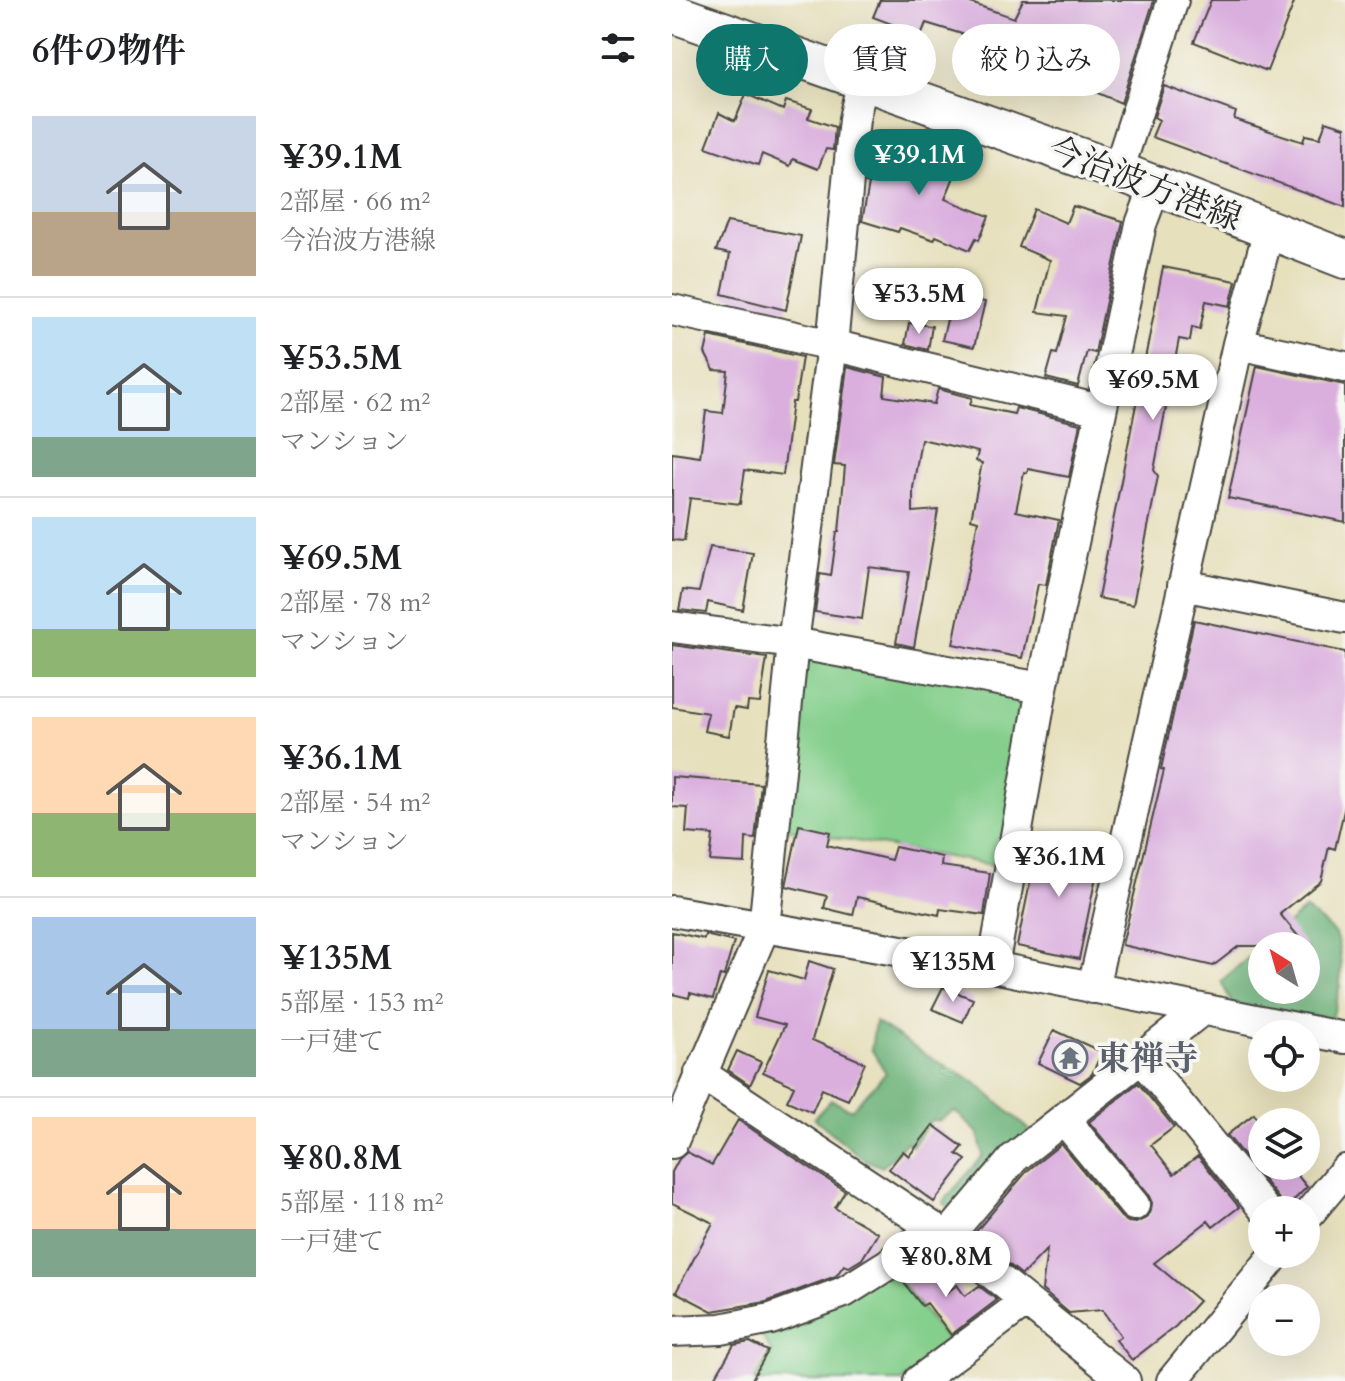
<!DOCTYPE html>
<html lang="ja">
<head>
<meta charset="utf-8">
<style>
	:root { --surface:#fff; --page:#f6f6f6; --text:#202124; --muted:#757577; --line:#e0e0e0; --accent:#0f766e }
	body { margin:0; font-family:Cardo,"Noto Serif JP",serif; background:var(--page); color:var(--text); height:100vh; display:flex; flex-direction:column; font-size:30px; white-space:nowrap }
	* { box-sizing:border-box; margin:0 }
	p { font-size:26px; color:var(--muted) }
	.icon { flex:none; width:44px; height:44px; fill:none; stroke:currentColor; stroke-width:2; stroke-linecap:round; stroke-linejoin:round }
	.map { position:relative; flex:1; overflow:hidden }
	.panel { display:flex; flex-direction:column; background:var(--surface); width:672px }
	.panel>* { flex:none }
	.banner { position:absolute; left:24px; top:24px; width:528px; height:72px; display:flex; gap:16px }
	.needle { width:52px; rotate:323deg }
	.fabs { position:absolute; left:576px; top:932px; display:grid; gap:16px }
	.fabs a { display:grid; place-items:center; width:72px; height:72px; border-radius:50%; background:var(--surface); box-shadow:0 8px 32px #0002; font-size:40px }
	.price { position:absolute; translate:-50% -68px; padding:0 18px; border-radius:28px; background:#fff; color:#222; font-size:26px; line-height:52px; filter:drop-shadow(0 2px 4px #0008) }
	.price::after { content:''; position:absolute; left:50%; top:48px; width:24px; height:18px; margin-left:-12px; background:inherit; clip-path:polygon(0 0,100% 0,50% 100%) }
	.price.active { background:var(--accent); color:#fff }
	ul { padding:0; list-style:none }
	li { display:flex; align-items:center; gap:24px; height:200px; padding:0 32px }
	li+li { border-top:2px solid var(--line) }
	li span { display:grid; place-items:center; flex:none; width:224px; height:160px; border-radius:0px; color:#555 }
	li>.icon { margin-inline-start:auto }
	span .icon { width:96px; height:96px; fill:#fffc; stroke-width:1 }
	li b { font-size:34px }
	h2 { display:flex; justify-content:space-between; align-items:center; height:96px; padding:0 32px; font-size:34px }
	.chip { padding:0 28px; border-radius:36px; background:var(--surface); box-shadow:0 8px 32px #0002; font-size:28px; line-height:72px }
	.chip.active { background:var(--accent); color:#fff }
	main { display:flex; flex:1; min-height:0 }
	.map>svg:first-child { display:block }
	.green { fill:#85cf8c; stroke:#587d5c; stroke-width:2 }
	.forest { fill:#6cb278; stroke:#4c6e52; stroke-width:2 }
	.building { fill:#daafde }
	.lines { fill:none; stroke-linecap:round; stroke-linejoin:round }
	.minor-casing { stroke:#474641; stroke-width:34 }
	.major-casing { stroke:#474641; stroke-width:42 }
	.minor { stroke:#fff; stroke-width:30 }
	.major { stroke:#fff; stroke-width:38 }
	.labels { text-anchor:middle; stroke-width:7; stroke-linejoin:round; paint-order:stroke }
	.street-label { font-size:34px; fill:#2b2b2b; stroke:#f6f6f2 }
	.worship-label { font-size:34px; font-weight:bold; fill:#5b616d; stroke:#f6f6f2; text-anchor:start }
</style>
</head>
<body>
<main>
<section class="panel">
<h2>6件の物件<svg class="icon" aria-label="filters" viewBox="0 0 24 24"><path d="M4 7h16M4 17h16"/><circle cx="9" cy="7" r="2"/><circle cx="15" cy="17" r="2"/></svg></h2>
<ul>
<li><span style="background:linear-gradient(#c9d6e8 60%,#b9a48a 0)"><svg class="icon" aria-label="home" viewBox="0 0 24 24"><path d="M3 11l9-7 9 7M6 9v11h12V9"/></svg></span><div><b>¥39.1M</b><p>2部屋 · 66 m²</p><p>今治波方港線</p></div></li>
<li><span style="background:linear-gradient(#bfe0f5 75%,#7fa58c 0)"><svg class="icon" aria-label="home" viewBox="0 0 24 24"><path d="M3 11l9-7 9 7M6 9v11h12V9"/></svg></span><div><b>¥53.5M</b><p>2部屋 · 62 m²</p><p>マンション</p></div></li>
<li><span style="background:linear-gradient(#bfe0f5 70%,#8fb573 0)"><svg class="icon" aria-label="home" viewBox="0 0 24 24"><path d="M3 11l9-7 9 7M6 9v11h12V9"/></svg></span><div><b>¥69.5M</b><p>2部屋 · 78 m²</p><p>マンション</p></div></li>
<li><span style="background:linear-gradient(#ffd9b3 60%,#8fb573 0)"><svg class="icon" aria-label="home" viewBox="0 0 24 24"><path d="M3 11l9-7 9 7M6 9v11h12V9"/></svg></span><div><b>¥36.1M</b><p>2部屋 · 54 m²</p><p>マンション</p></div></li>
<li><span style="background:linear-gradient(#a9c7e8 70%,#7fa58c 0)"><svg class="icon" aria-label="home" viewBox="0 0 24 24"><path d="M3 11l9-7 9 7M6 9v11h12V9"/></svg></span><div><b>¥135M</b><p>5部屋 · 153 m²</p><p>一戸建て</p></div></li>
<li><span style="background:linear-gradient(#ffd9b3 70%,#7fa58c 0)"><svg class="icon" aria-label="home" viewBox="0 0 24 24"><path d="M3 11l9-7 9 7M6 9v11h12V9"/></svg></span><div><b>¥80.8M</b><p>5部屋 · 118 m²</p><p>一戸建て</p></div></li>
</ul>
</section>
<div class="map">
<svg width="673" height="1381" viewBox="0 0 673 1381">
	<rect width="100%" height="100%" fill="#f6f6f2"/>
	<filter id="ink" filterUnits="userSpaceOnUse"><feTurbulence type="fractalNoise" baseFrequency=".0125" numOctaves="2"/><feDisplacementMap in="SourceGraphic" scale="16" xChannelSelector="R" yChannelSelector="G"/><feConvolveMatrix kernelMatrix="1 2 1 2 8 2 1 2 1" color-interpolation-filters="sRGB"/></filter>
	<filter id="wash" filterUnits="userSpaceOnUse"><feTurbulence type="fractalNoise" baseFrequency=".006" numOctaves="4" result="noise"/><feDisplacementMap in="SourceGraphic" scale="32" xChannelSelector="R" yChannelSelector="G"/><feGaussianBlur stdDeviation="1.8" result="paint"/><feColorMatrix in="noise" values="0 0 0 0 0 0 0 0 0 0 0 0 0 0 0 0 0 1.4 0 .05"/><feComposite in="paint" operator="in"/></filter>
	<g filter="url(#wash)">
		<rect width="100%" height="100%" fill="#e7e0bd"/>
		<!-- green -->
		<path class="green" d="M142,654l222,39 -31,174 -230,-40 30,-165z
			M218,1269l62,77 -50,35h-148l18,-29 -14,-22z"/>
		<!-- forest -->
		<path class="forest" d="M633,909c10,8 22,16 30,25 10,25 6,60 -4,86l-99,-16 -11,-23 41,-35v44h44v-44h-44z
			M203,1022l53,34 47,26 58,51 -77,82 -13,-13 40,-46 -5,-23 -23,-22 -17,10 -7,-1 -19,27 -5,-5 -25,25 -19,-8 -49,-41 17,-18 20,10 35,-37 -15,-24z"/>
		<g id="blocks">
			<!-- building -->
			<path class="building" d="M208,0h82l52,18 9,-18h131l-33,103 -33,-14 2,-5 -55,-19 -5,12 -24,-9 2,-5 -24,-11 4,-10 -62,-19 -7,17 -24,-9 2,-5 -24,-9z
				M539,0h84l-28,71 -73,-29z
				M492,86l72,26 -2,7 69,23 2,-7 15,3 6,-17 19,6v80l-193,-70 7,-17 -5,-3z
				M74,94l37,16 3,-9 26,8 -4,9 27,9 -2,23 -7,-1 -8,20 -25,-10 -3,7 -28,-12 -4,11 -52,-18 13,-34 16,8z
				M214,139l74,23 -15,37 44,17 -10,24 -3,-2 -6,12 -34,-14 -2,4 -34,-12 -2,4 -36,-11 7,-37 -3,-1z
				M401,206l50,15 -28,132 -8,-2 -9,35 -32,-8 7,-25 4,1 10,-38 -30,-4 13,-52 -31,-13 15,-38 32,14z
				M55,222l74,14 -15,74 -64,-16 8,-40 -14,-3z
				M491,267l73,14 -6,25 -24,-5 -6,28 -8,-2 -2,14 -11,-2 -25,131 4,6 -25,129 -35,-7z
				M281,296l32,6 -11,45 -32,-7z
				M237,323l23,3 -4,24 -23,-6z
				M37,336l93,21 -7,45h-3l-9,73 -38,-5 -5,34 -50,-6 -6,43 -12,-1v-87l28,4 6,-46 17,2 5,-42 -14,-1 -9,-17z
				M585,366l88,19v137l-117,-24z
				M175,367l39,10 -2,19 50,8 4,-15 34,9 -2,7 44,9 2,-6 64,16 -11,53 -41,-8 -1,4 -3,-1 -8,39 43,9 -13,65 -8,-1 -16,74 -69,-14 25,-123 -7,-2 11,-56 -6,-2 2,-9 -57,-13 -8,49v24l25,-2 -24,137 -18,-4 13,-71 -40,-5 -7,52 -47,-7 5,-38 11,2 6,-44h2l6,-66 -11,-1z
				M38,547l43,6 -10,57 -35,-8 -2,11 -27,-3 4,-20 16,2z
				M522,620l151,32v154l-10,43 -6,-2 -8,34 -41,33 26,32h-67l-26,20 -91,-21 42,-175 -3,-1z
				M0,645l95,13 -7,45 -12,-1 -1,8 -13,-2 -5,28 -25,-5 4,-18 -36,-6z
				M0,777l89,7 -6,55 -9,-1 -1,25 -35,-2 3,-26 -27,-2 2,-25 -16,-1z
				M127,825l31,7 -3,13 64,15 4,-13 47,10 -1,9 49,7 -6,42 -44,-6 -1,6 -82,-18 -4,18 -29,-7 3,-12 -41,-10z
				M367,839l62,13 -22,107 -62,-13z
				M0,932l32,7 1,-4 29,7 -9,30 -1,4 -4,-1 -7,24 -23,-6 -1,5 -17,-4z
				M137,961l24,8 -21,71 53,23 -17,37 -26,-11 -10,23 -25,-11 7,-15 -31,-14 22,-47 -30,-8 14,-47 35,10z
				M271,987l30,12 -10,23 -31,-13z
				M382,1030l48,22 -10,22 -12,9 -42,-20z
				M65,1051l24,11 -11,23 -22,-15z
				M466,1083l36,44 -23,18 23,29 24,-18 41,51 -26,20 -5,-6 -54,42 45,38 -23,25 -44,34 -16,-20 5,-4 -19,-26 -33,3 -27,-23 5,-41 -25,26 -49,-40 54,-64 34,-27 60,73 7,5 8,1 10,-5 5,-7 1,-8 -4,-9 -59,-72z
				M582,1114l8,10v42h28l17,21 -23,23 -5,-11 -52,-64z
				M66,1120l107,71 -10,17 43,25 -16,26 -13,8 -5,-2 -8,11 -70,26 -54,9 -36,-19 37,-69 -41,-20v-31l7,-13 8,-7 25,13z
				M261,1125l30,22 -6,7 9,6 -32,42 -45,-33 14,-18 6,5z
				M249,1261l25,32 11,-8 8,11 14,-10 18,14 -46,35 -24,-32 -5,3 -22,-28z
				M78,1342l18,9 -17,30h-38l21,-36z"/>
		</g>
	</g>
	<g filter="url(#ink)">
		<use href="#blocks" fill-opacity="0" stroke="#474641" stroke-width="2"/>
		<g class="lines">
			<defs>
				<path id="minor" d="M446,171l55,-171
					M0,310l160,35 268,65
					M566,344l107,23
					M511,585l162,33
					M0,627l121,16 249,45
					M0,911l321,56 352,71
					M321,967l49,-279 99,-464 14,-37
					M421,988l145,-644 31,-114
					M469,1058l124,152
					M28,1073l247,164 178,144
					M392,1119l70,86
					M0,1143l92,-215 29,-285 39,-298 22,-226 9,-40
					M634,1217l39,-47
					M275,1237l67,-79 188,-148
					M0,1331l49,-2 50,-10 73,-27 43,-27 47,-37
					M247,1381l106,-79
					M500,1381l104,-127"/>
				<path id="major" d="M0,13l446,158 227,88"/>
			</defs>
			<!-- minor casing -->
			<use href="#minor" class="minor-casing"/>
			<!-- major casing -->
			<use href="#major" class="major-casing"/>
			<!-- minor -->
			<use href="#minor" class="minor"/>
			<!-- major -->
			<use href="#major" class="major"/>
		</g>
	</g>
	<!-- icons -->
	<defs>
		<symbol id="temple-ring" viewBox="-11 -11 22 22"><circle r="9.5" fill="#f6f6f2" stroke="#6b7280" stroke-width="1.5"/><path d="M0-6L5-2H3V0L6.5 2.5H4V6H1.5V3h-3V6H-4V2.5H-6.5L-3 0V-2H-5Z" fill="#6b7280"/></symbol>
	</defs>
	<g fill-rule="evenodd">
		<use href="#temple-ring" x="378" y="1038" width="40" height="40"/>
	</g>
	<g class="labels">
		<!-- street labels -->
		<g class="street-label">
			<text transform="translate(473 183) rotate(21)" y="12">今治波方港線</text>
		</g>
		<!-- worship labels -->
		<g class="worship-label">
			<text x="424" y="1070">東禅寺</text>
		</g>
	</g>
</svg>
<div class="fabs">
<a><svg class="needle" viewBox="-14 -14 28 28"><path d="M0-13l5 13h-10z" fill="#e53935"/><path d="M0 13l5-13h-10z" fill="#757577"/></svg></a>
<a><svg class="icon" aria-label="locate" viewBox="0 0 24 24"><circle cx="12" cy="12" r="6"/><path d="M12 2v4M12 18v4M2 12h4M18 12h4"/></svg></a>
<a><svg class="icon" aria-label="layers" viewBox="0 0 24 24"><path d="M12 4l9 5-9 5-9-5zM3 14l9 5 9-5"/></svg></a>
<a>+</a>
<a>−</a>
</div>
<b class="price active" style="left:247px;top:197px">¥39.1M</b>
<b class="price" style="left:247px;top:336px">¥53.5M</b>
<b class="price" style="left:481px;top:422px">¥69.5M</b>
<b class="price" style="left:387px;top:899px">¥36.1M</b>
<b class="price" style="left:281px;top:1004px">¥135M</b>
<b class="price" style="left:274px;top:1299px">¥80.8M</b>
<div class="banner">
<a class="chip active">購入</a>
<a class="chip">賃貸</a>
<a class="chip">絞り込み</a>
</div>
</div>
</main>
</body>
</html>
